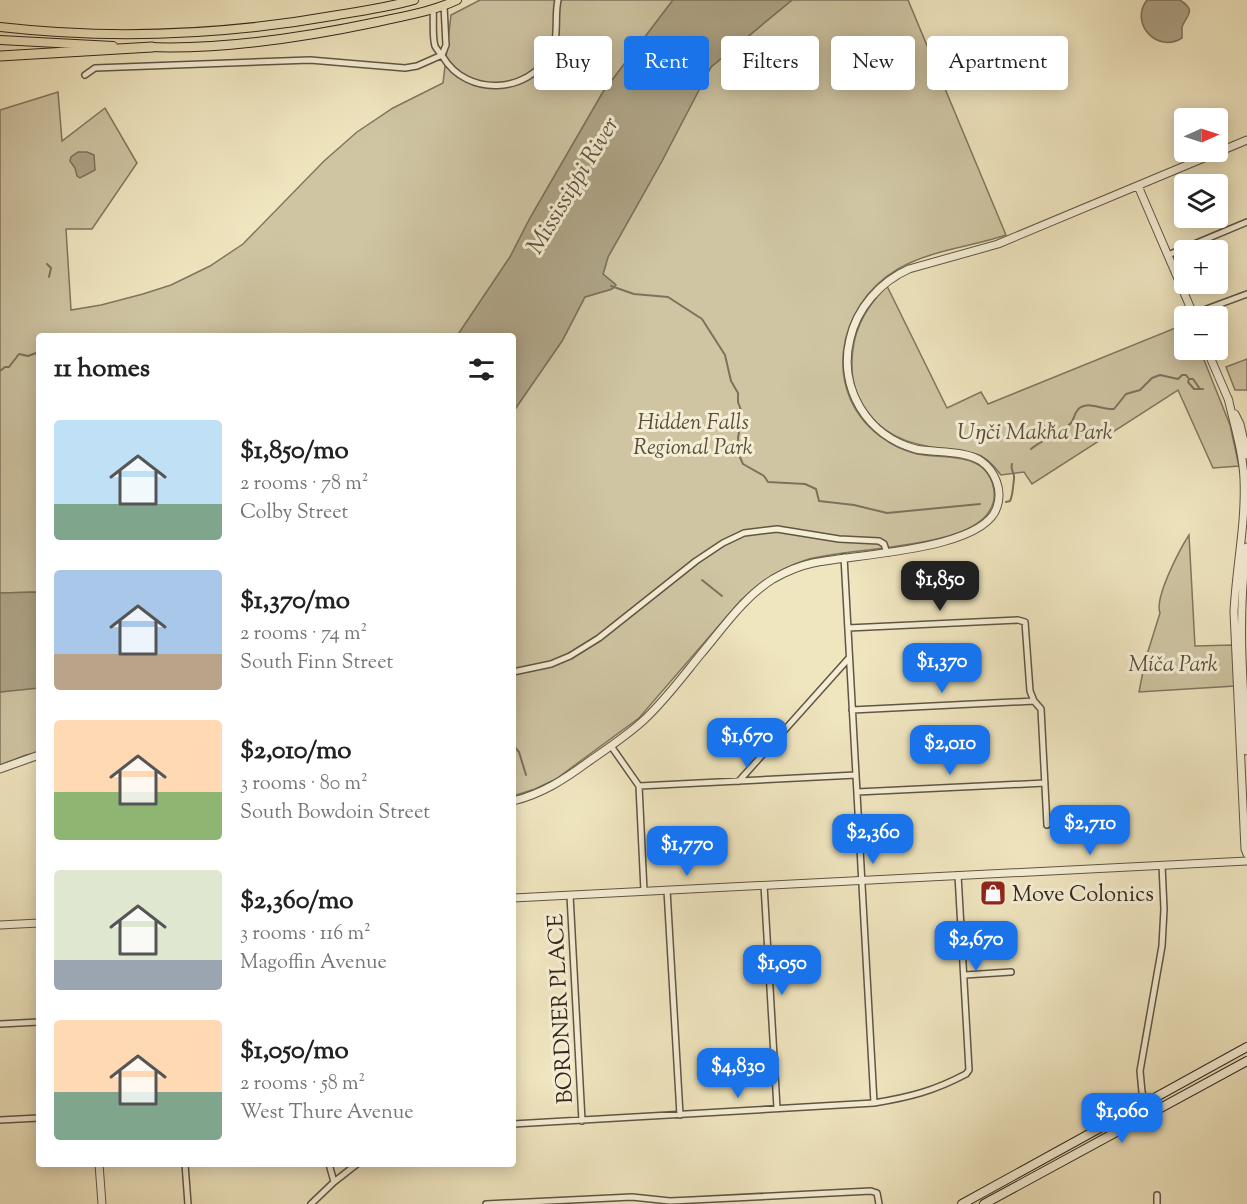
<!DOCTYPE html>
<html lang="en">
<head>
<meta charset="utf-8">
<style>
	:root { --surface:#fff; --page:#f2f2f2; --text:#222; --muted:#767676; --accent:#1a73e8 }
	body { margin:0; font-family:"Sorts Mill Goudy",serif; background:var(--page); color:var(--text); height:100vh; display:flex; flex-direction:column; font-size:22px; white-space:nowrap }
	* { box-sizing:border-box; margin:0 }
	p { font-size:20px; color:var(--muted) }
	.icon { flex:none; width:33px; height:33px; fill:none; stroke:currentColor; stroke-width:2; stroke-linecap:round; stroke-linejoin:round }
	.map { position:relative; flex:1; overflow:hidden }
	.details { position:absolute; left:36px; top:333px; width:480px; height:834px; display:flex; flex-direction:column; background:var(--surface); border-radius:6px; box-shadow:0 3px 15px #0003 }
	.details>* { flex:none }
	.top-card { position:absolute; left:534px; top:36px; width:570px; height:54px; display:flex; gap:12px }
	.needle { width:39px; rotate:87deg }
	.controls { position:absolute; left:1174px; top:108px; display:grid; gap:12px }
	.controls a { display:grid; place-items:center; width:54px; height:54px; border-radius:6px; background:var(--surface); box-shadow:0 3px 15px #0003; font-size:30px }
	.price { position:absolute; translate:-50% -51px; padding:0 14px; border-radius:12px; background:var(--accent); color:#fff; font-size:20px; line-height:39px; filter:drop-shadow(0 2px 3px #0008) }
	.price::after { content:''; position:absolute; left:50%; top:36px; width:18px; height:14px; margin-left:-9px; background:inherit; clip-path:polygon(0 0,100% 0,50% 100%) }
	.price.on { background:#222; color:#fff }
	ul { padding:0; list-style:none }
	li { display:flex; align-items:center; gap:18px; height:150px; padding:0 18px }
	li span { display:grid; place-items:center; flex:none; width:168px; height:120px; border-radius:6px; color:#555 }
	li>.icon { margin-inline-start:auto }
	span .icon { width:72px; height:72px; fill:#fffc; stroke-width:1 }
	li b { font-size:26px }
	h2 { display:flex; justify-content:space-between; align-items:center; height:72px; padding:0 18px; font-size:26px }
	.tag { padding:0 21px; border-radius:6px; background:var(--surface); box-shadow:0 3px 15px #0003; font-size:21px; line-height:54px }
	.tag.on { background:var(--accent); color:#fff }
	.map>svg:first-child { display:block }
	.green { fill:#cfc5a3; stroke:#80765f; stroke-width:1.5 }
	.water { fill:#aea487; stroke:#7c725c; stroke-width:1.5 }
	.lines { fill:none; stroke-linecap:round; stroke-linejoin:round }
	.stream { stroke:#7c725c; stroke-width:2 }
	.minor-casing { stroke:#605644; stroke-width:8 }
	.tertiary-casing { stroke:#605644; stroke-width:9 }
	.secondary-casing { stroke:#31271b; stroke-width:10 }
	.trunk-casing { stroke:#31271b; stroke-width:10 }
	.motorway-casing { stroke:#31271b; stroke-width:11 }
	.minor { stroke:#f5eed5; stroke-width:5 }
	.tertiary { stroke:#f5eed5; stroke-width:7 }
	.secondary { stroke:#f5eed5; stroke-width:8 }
	.trunk { stroke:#efe5bf; stroke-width:8 }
	.motorway { stroke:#efe5bf; stroke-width:9 }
	.labels { text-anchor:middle; stroke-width:6; stroke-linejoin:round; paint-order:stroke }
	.park-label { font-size:22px; font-style:italic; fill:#584e3d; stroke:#f5eed5 }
	.poi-label { font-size:22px; fill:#31271b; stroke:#f5eed5; text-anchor:start }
	.street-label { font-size:22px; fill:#31271b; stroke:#f5eed5 }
	.water-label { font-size:24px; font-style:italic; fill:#5d5341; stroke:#f5eed5 }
</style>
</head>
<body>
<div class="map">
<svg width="1247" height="1204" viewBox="0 0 1247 1204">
	<rect width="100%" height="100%" fill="#efe5bf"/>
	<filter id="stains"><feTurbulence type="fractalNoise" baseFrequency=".00333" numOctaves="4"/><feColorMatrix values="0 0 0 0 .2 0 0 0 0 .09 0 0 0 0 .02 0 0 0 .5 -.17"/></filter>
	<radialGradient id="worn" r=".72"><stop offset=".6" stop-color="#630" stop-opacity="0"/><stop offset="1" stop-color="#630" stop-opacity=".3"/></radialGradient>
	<!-- green -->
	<path class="green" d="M480,0h193l-70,92 -73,126 -20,39 -53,79h-418v256l-39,1v-483l58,-18 4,49 43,-33 32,55 -45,66h-26l5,81 30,-5 42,-11 28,-9 39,-19 33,-22 81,-83 33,-29 36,-24 50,-25 8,-68z
		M792,0h116l98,235c-35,12 -76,15 -108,34 -63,37 -78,126 -14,170 9,7 21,12 33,15 20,4 50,0 66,14 11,11 15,29 7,42 -22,40 -142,37 -184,50 -26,8 -46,22 -65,40l-102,118 -83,61 -21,10 -22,7v-384l49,-71 23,-44 27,-8 3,-5 -12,-10 5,-17 54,-96 49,-94z
		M887,286l60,122 34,-16 7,12 197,-80v26h15l30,75 9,41 -26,2 -35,-78 -146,94 -8,-12 -23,3c-6,-8 -11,-14 -20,-19 -7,-4 -18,-4 -26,-5 -33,-5 -65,-9 -86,-37 -10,-13 -17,-30 -17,-47 -1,-33 12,-58 35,-81z
		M1247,359v31h-12l-9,-23z
		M1189,535l6,111 38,-1 2,41 -96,6 6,-31 15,-48c-6,-15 20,-64 29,-78z
		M30,687l9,1v65l-13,2 -26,10v-73z"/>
	<!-- water -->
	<path class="water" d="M673,0h119l-81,67 -49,94 -54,96 -5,17 13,11 -4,4 -27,8 -23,44 -49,71v-76h-56l53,-79 20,-39 73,-126z
		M1147,0h33c17,11 7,14 2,27 0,1 0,9 0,11 -25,16 -53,-15 -35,-38z
		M78,152h9l7,3 1,15 -15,8 -3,-2 -2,-8 -5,-7 1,-4z
		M39,592v96l-39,4v-99z"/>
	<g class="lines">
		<!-- stream -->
		<path class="stream" d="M47,264l4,4 -2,9
			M611,286l23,8 34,3 34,22 23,36 6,26 7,12v9l4,11 -4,25 1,17 4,9 21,12 4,6 37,2 11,5 3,12 35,4 33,8 93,-9
			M0,371l5,-4h4l10,-13 9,2 11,-4
			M1190,379h3l7,10
			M1031,449c13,-11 28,-13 40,-26 4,-5 3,-12 10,-16 10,-5 22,3 33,2l12,-15 14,-4 12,-12 8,-3 18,4 4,-4h4l3,4 -1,3 6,7h9
			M1006,502l4,-1c3,-6 3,-15 4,-22 1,-7 -4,-8 -2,-15
			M702,580l20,16
			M513,745l6,7 7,23"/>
		<defs>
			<path id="minor" d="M433,9c1,11 -1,27 2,37 2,4 6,8 8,11 24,40 85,37 107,-3 10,-17 4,-36 8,-54
				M442,55l4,-10 -2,-39
				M85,75l10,-7 215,-8 95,8 12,-2 25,-11
				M1168,255l79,-33
				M1193,314l54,-20
				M844,557l30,546
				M848,628l170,-8 7,2 5,69 4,10 7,8 6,116
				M513,672l38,-8 19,-8 29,-18 97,-77 27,-18 21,-10 33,-4 62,10 40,2 5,3 3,9
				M852,710l182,-9
				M611,746l28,40 5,105
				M739,781l110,-123
				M639,786l217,-11
				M857,792l188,-9
				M764,885l13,223
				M667,890l13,225
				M570,895l12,226
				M965,975l46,-3
				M0,1024l39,-2
				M1149,1115l-7,-23 -2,-21 22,-125 2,-37 -2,-44
				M0,1120l39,-2
				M513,1124l361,-21c36,-6 60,-12 92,-29l3,-4 -11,-195
				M185,1164l3,40
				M329,1164l5,18
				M1157,1195v9
				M311,1204l23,-22 23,-18
				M486,1204l146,-7 38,4 22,-1 179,-9 6,2 2,11"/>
			<path id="tertiary" d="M1138,186l56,130
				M1207,350l22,51
				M1228,398c6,26 15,54 16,81 2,45 -8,89 -10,133l11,237 2,5
				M1235,414l5,10 7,31
				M1247,547c-10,68 -4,136 0,204
				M0,769l39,-14
				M513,801c29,-7 52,-22 75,-39 20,-14 40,-27 57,-43 21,-20 38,-43 56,-65 22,-26 43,-57 72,-75 12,-7 26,-13 40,-16 39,-9 171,-12 184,-56 6,-17 -2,-36 -16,-46 -16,-11 -46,-8 -65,-12 -49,-13 -78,-61 -66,-110 7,-31 30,-57 59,-70l89,-25 249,-104
				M513,898l734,-37
				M0,925l39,-2
				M99,1164l3,40"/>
			<path id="secondary" d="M962,1204l285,-157
				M984,1204l263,-143"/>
			<path id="trunk" d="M0,27c113,13 226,8 338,-12 25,-4 51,-8 76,-15
				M0,40l113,6
				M147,47c73,3 159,-10 230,-25 27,-6 54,-10 80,-22"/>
			<path id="motorway" d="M0,56l152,-9"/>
		</defs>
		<!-- minor casing -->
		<use href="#minor" class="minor-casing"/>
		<!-- tertiary casing -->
		<use href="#tertiary" class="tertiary-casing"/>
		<!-- secondary casing -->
		<use href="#secondary" class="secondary-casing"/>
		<!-- trunk casing -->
		<use href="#trunk" class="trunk-casing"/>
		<!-- motorway casing -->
		<use href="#motorway" class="motorway-casing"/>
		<!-- minor -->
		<use href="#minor" class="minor"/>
		<!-- tertiary -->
		<use href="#tertiary" class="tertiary"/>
		<!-- secondary -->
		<use href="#secondary" class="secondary"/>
		<!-- trunk -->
		<use href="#trunk" class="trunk"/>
		<!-- motorway -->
		<use href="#motorway" class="motorway"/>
	</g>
	<!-- icons -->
	<defs>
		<symbol id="shop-square" viewBox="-11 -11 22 22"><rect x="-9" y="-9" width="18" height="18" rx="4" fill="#8f2418" stroke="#f5eed5"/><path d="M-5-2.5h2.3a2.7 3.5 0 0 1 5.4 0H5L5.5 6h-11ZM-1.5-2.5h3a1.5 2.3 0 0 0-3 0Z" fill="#fff"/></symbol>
	</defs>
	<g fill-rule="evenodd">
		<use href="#shop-square" x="978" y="878" width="30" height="30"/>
	</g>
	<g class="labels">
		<!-- park labels -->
		<g class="park-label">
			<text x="693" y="429">Hidden Falls<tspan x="693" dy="25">Regional Park</tspan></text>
			<text x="1035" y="439">Uŋči Makȟa Park</text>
			<text x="1173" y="671">Míča Park</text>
		</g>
		<!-- poi labels -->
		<g class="poi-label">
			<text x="1012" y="901">Move Colonics</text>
		</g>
		<!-- street labels -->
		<g class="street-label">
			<text transform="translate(559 1009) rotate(-93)" y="8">BORDNER PLACE</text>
		</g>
		<!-- water labels -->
		<g class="water-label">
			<text transform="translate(572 185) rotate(-59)" y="8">Mississippi River</text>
		</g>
	</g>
	<rect width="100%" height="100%" filter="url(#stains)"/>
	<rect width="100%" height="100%" fill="url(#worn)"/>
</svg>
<div class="controls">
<a><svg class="needle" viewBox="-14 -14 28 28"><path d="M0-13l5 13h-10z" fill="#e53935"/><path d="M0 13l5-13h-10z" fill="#767676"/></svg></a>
<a><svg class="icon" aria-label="layers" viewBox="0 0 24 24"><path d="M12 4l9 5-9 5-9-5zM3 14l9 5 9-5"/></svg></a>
<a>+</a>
<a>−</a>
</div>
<b class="price on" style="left:940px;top:612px">$1,850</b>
<b class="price" style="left:942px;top:694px">$1,370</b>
<b class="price" style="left:747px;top:769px">$1,670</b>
<b class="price" style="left:950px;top:776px">$2,010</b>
<b class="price" style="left:1090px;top:856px">$2,710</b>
<b class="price" style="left:873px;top:865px">$2,360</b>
<b class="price" style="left:687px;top:877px">$1,770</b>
<b class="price" style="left:976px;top:972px">$2,670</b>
<b class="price" style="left:782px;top:996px">$1,050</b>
<b class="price" style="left:738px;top:1099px">$4,830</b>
<b class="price" style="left:1122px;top:1144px">$1,060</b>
<div class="top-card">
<a class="tag">Buy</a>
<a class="tag on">Rent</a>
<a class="tag">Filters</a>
<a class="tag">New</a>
<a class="tag">Apartment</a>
</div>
<section class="details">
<h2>11 homes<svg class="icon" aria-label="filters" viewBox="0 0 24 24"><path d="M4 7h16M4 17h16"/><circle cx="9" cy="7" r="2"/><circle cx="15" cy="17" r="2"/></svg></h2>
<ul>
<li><span style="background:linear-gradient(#bfe0f5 70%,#7fa58c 0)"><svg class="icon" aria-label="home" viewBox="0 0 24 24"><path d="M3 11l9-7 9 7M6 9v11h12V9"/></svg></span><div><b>$1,850/mo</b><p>2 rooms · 78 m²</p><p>Colby Street</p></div></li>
<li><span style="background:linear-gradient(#a9c7e8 70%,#b9a48a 0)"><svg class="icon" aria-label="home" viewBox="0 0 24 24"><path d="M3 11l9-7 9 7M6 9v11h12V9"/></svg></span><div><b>$1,370/mo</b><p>2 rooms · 74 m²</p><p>South Finn Street</p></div></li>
<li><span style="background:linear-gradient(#ffd9b3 60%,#8fb573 0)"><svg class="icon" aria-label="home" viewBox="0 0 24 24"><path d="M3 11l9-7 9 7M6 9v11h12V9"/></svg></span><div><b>$2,010/mo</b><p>3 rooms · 80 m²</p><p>South Bowdoin Street</p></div></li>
<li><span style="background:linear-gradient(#dfe7d0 75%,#9aa5b1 0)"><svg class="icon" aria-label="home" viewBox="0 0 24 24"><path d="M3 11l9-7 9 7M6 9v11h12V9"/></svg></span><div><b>$2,360/mo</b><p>3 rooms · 116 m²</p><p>Magoffin Avenue</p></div></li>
<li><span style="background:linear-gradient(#ffd9b3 60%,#7fa58c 0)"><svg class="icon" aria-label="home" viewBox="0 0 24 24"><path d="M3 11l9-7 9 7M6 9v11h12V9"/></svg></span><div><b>$1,050/mo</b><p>2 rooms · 58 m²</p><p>West Thure Avenue</p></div></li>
</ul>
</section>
</div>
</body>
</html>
